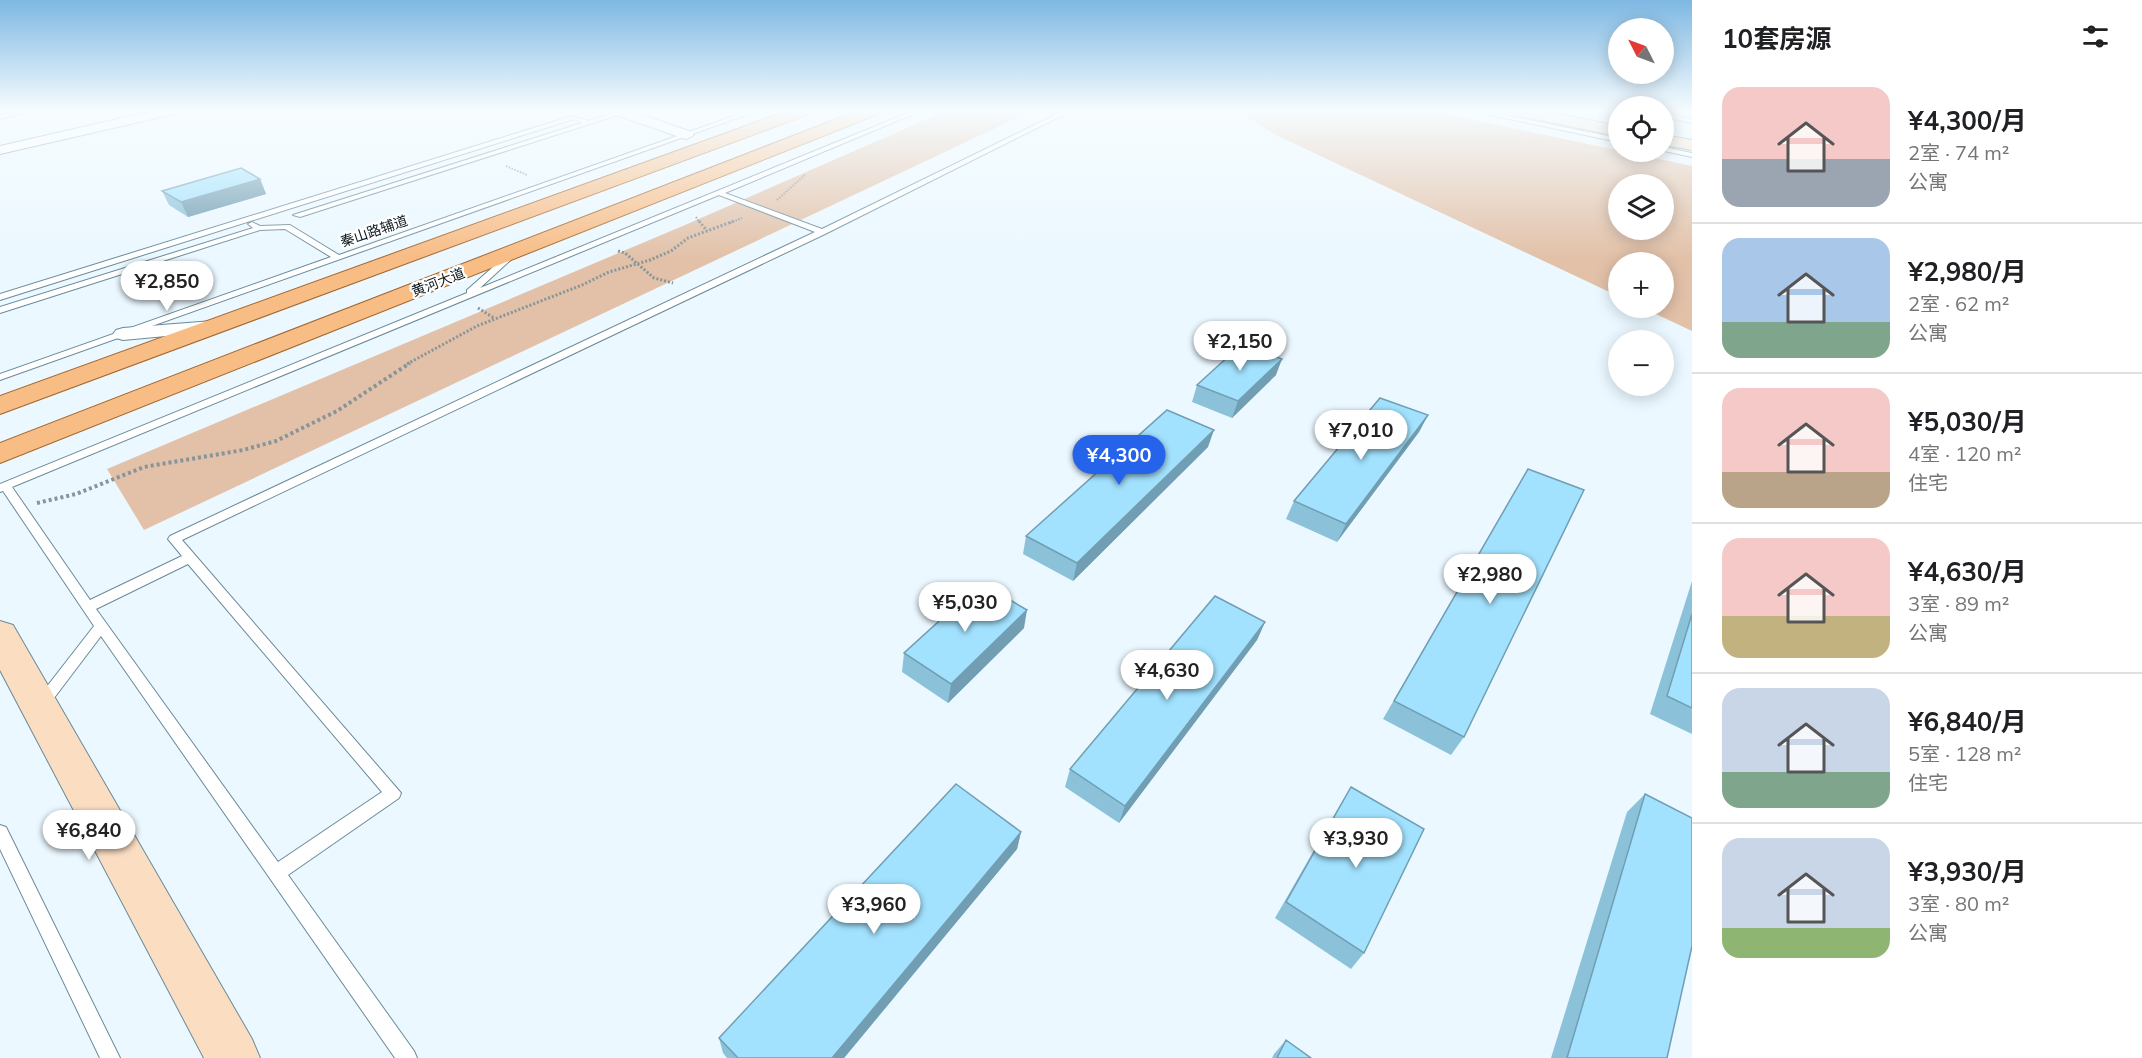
<!DOCTYPE html>
<html lang="zh">
<head>
<meta charset="utf-8">
<style>
	:root { --surface:#fff; --page:#f2f2f2; --text:#202124; --muted:#757577; --line:#e0e0e0; --accent:#2563eb }
	body { margin:0; font-family:Mulish,"Noto Sans SC",sans-serif; background:var(--page); color:var(--text); height:100vh; display:flex; flex-direction:column; font-size:22px; white-space:nowrap }
	* { box-sizing:border-box; margin:0 }
	p { font-size:20px; color:var(--muted) }
	.icon { flex:none; width:33px; height:33px; fill:none; stroke:currentColor; stroke-width:2; stroke-linecap:round; stroke-linejoin:round }
	.map { position:relative; flex:1; overflow:hidden }
	.side { display:flex; flex-direction:column; background:var(--surface); width:450px }
	.side>* { flex:none }
	.needle { width:39px; rotate:312deg }
	.fabs { position:absolute; left:1608px; top:18px; display:grid; gap:12px }
	.fabs a { display:grid; place-items:center; width:66px; height:66px; border-radius:50%; background:var(--surface); box-shadow:0 3px 15px #0003; font-size:30px }
	.price { position:absolute; translate:-50% -51px; padding:0 14px; border-radius:21px; background:#fff; color:#222; font-size:20px; line-height:39px; filter:drop-shadow(0 2px 3px #0008) }
	.price::after { content:''; position:absolute; left:50%; top:36px; width:18px; height:14px; margin-left:-9px; background:inherit; clip-path:polygon(0 0,100% 0,50% 100%) }
	.price.selected { background:var(--accent); color:#fff }
	ul { padding:0; list-style:none }
	li { display:flex; align-items:center; gap:18px; height:150px; padding:0 30px }
	li+li { border-top:2px solid var(--line) }
	li span { display:grid; place-items:center; flex:none; width:168px; height:120px; border-radius:18px; color:#555 }
	li>.icon { margin-inline-start:auto }
	span .icon { width:72px; height:72px; fill:#fffc; stroke-width:1 }
	li b { font-size:26px }
	h2 { display:flex; justify-content:space-between; align-items:center; height:72px; padding:0 30px; font-size:26px }
	main { display:flex; flex:1; min-height:0 }
	.map>svg:first-child { display:block }
	.green { fill:#e2c1a8; fill-rule:evenodd }
	.lines { fill:none; stroke-linecap:round; stroke-linejoin:round }
	.lane-casing { stroke:#6a8a98; stroke-width:2 }
	.street-casing { stroke:#6a8a98; stroke-width:2 }
	.secondary-casing { stroke:#6a8a98; stroke-width:2 }
	.primary-casing { stroke:#a2662c; stroke-width:2 }
	.path-far2 { stroke:#87949a; stroke-width:2; stroke-dasharray:1.5 1.5; stroke-linecap:butt }
	.path-far1 { stroke:#87949a; stroke-width:3; stroke-dasharray:2 2; stroke-linecap:butt }
	.path { stroke:#87949a; stroke-width:4; stroke-dasharray:3 3; stroke-linecap:butt }
	.lane { fill:#fff; fill-rule:evenodd }
	.street { fill:#fff; fill-rule:evenodd }
	.secondary { fill:#fbdec2; fill-rule:evenodd }
	.primary { fill:#f8bc85; fill-rule:evenodd }
	.wall { fill:#8bc2da }
	.shaded-wall { fill:#719eb2 }
	.building { fill:#a2e2fe; stroke:#719eb2; stroke-width:1.5 }
	.labels { text-anchor:middle; stroke-width:4.5; stroke-linejoin:round; paint-order:stroke }
	.far-street-label { font-size:14px; fill:#0c181d; stroke:#fff }
</style>
</head>
<body>
<main>
<div class="map">
<svg width="1692" height="1058" viewBox="0 0 1692 1058">
	<rect width="100%" height="100%" fill="#ebf8ff"/>
	<!-- green -->
	<path class="green" d="M948,110h86l-890,420 -37,-61 578,-244z
		M1236,110h191l265,56v165l-49,-23h21v-46h-46v34l-342,-161zM1618,184h46v46h-46z"/>
	<g class="lines">
		<defs>
			<path id="lane" d="M26,110h12l-38,9v-4z
				M622,110l2,3 -324,104 -7,-2 289,-92 -8,-4 -574,181v-6l572,-178 16,5z
				M751,110h9l-760,270v-6l331,-117 -46,-28 -25,1 -260,83v-6l253,-79 -5,-4 4,-2 8,4 30,-1 49,30z
				M915,110h8l-198,83 97,36 243,-119h8l-248,124 -643,306 219,253 -2,5 -111,77 126,176 3,7h-22l-294,-422 -53,70 -5,2 -5,-2 -2,-4 2,-4 56,-72 -91,-135 -3,1v-8l467,-191v-3l43,-38 7,2 -37,34zM719,195l96,37 -645,304 -2,3 14,17 -92,44 -78,-113zM188,564l194,228 -104,70 -182,-253z
				M1467,110h12l139,28v4z
				M1664,113l28,6v4l-28,-6z
				M1664,147l28,6v4l-28,-6z
				M0,825l6,2 114,231h-20l-100,-209z"/>
			<path id="street" d="M157,110h23l-6,4 -174,40v-8z
				M610,110h18l64,22 2,3 -7,4 -5,-1 -71,-25z
				M213,321l7,2 3,4 -3,4 -97,9 -7,-2 -3,-4 3,-4 7,-2z"/>
			<path id="secondary" d="M1508,110h32l78,16v10l-102,-21z
				M1664,135l28,5v10l-28,-5z
				M0,621l13,4 239,414 8,19h-56l-204,-388z"/>
			<path id="primary" d="M790,110h24l-2,3 -812,301v-18z
				M860,110h23l-2,3 -881,350v-20z"/>
		</defs>
		<!-- lane casing -->
		<use href="#lane" class="lane-casing"/>
		<!-- street casing -->
		<use href="#street" class="street-casing"/>
		<!-- secondary casing -->
		<use href="#secondary" class="secondary-casing"/>
		<!-- primary casing -->
		<use href="#primary" class="primary-casing"/>
		<!-- path-far2 -->
		<path class="path-far2" d="M506,166l21,9
			M777,200l28,-25
			M696,217l4,6
			M730,223l12,-5"/>
		<!-- path-far1 -->
		<path class="path-far1" d="M699,221l8,10
			M618,251l7,2 29,25 19,5
			M478,308l16,10
			M407,364l70,-38 105,-41 27,-13 41,-12 21,-9 17,-13 46,-17"/>
		<!-- path -->
		<path class="path" d="M37,503l39,-9 68,-27 99,-17 33,-9 61,-30 73,-48"/>
		<!-- lane -->
		<use href="#lane" class="lane"/>
		<!-- street -->
		<use href="#street" class="street"/>
		<!-- secondary -->
		<use href="#secondary" class="secondary"/>
		<!-- primary -->
		<use href="#primary" class="primary"/>
	</g>
	<!-- wall -->
	<path class="wall" d="M260,179l6,15 -78,23 -19,-12 -7,-14z
		M1276,375l-44,43 -40,-16 5,-17z
		M1428,415l-9,17 -82,110 -51,-23 8,-18z
		M1208,447l-135,134 -50,-27 3,-18z
		M1528,469l-64,268 -13,18 -68,-36z
		M1692,581v153l-42,-20z
		M1265,622l-8,18 -138,183 -54,-36 5,-18z
		M1024,628l-76,75 -46,-31 2,-19z
		M1351,787l13,166 -13,16 -76,-51 65,-113z
		M1645,794l22,264h-116l76,-246z
		M1021,832l-4,17 -173,209h-117l-4,-5 -4,-15z
		M1286,1040l25,18h-39l2,-4z"/>
	<!-- shaded-wall -->
	<path class="shaded-wall" d="M260,179l6,15 -78,23 -7,-15z
		M1282,359l-6,16 -44,43 6,-17z
		M1428,415l-9,17 -82,110 9,-18z
		M1214,430l-6,17 -135,134 4,-18z
		M1027,610l-3,18 -76,75 3,-19z
		M1265,622l-8,18 -138,183 6,-17z
		M1021,832l-4,17 -173,209h-12z"/>
	<!-- building -->
	<path class="building" d="M241,168l19,11 -79,23 -19,-11z
		M1242,344l40,15 -44,42 -41,-16z
		M1380,398l48,17 -82,109 -52,-23z
		M1167,410l47,20 -137,133 -51,-27z
		M1528,469l56,21 -120,247 -70,-36z
		M981,583l46,27 -76,74 -47,-31z
		M1215,596l50,26 -140,184 -55,-37z
		M1692,614v94l-25,-12z
		M956,784l65,48 -189,226h-94l-19,-20z
		M1351,787l73,42 -60,124 -78,-51z
		M1645,794l47,24v128l-25,112h-100z
		M1286,1040l25,18h-34z"/>
	<!-- sky -->
	<linearGradient id="sky" x2="0" y2="1"><stop stop-color="#7eb8e2"/><stop offset="0.43" stop-color="#f6fcff"/><stop offset="1" stop-color="#f6fcff" stop-opacity="0"/></linearGradient>
	<rect width="1692" height="258" fill="url(#sky)"/>
	<g class="labels">
		<!-- far-street labels -->
		<g class="far-street-label">
			<text transform="translate(374 231) rotate(-19)" y="5">秦山路辅道</text>
			<text transform="translate(438 282) rotate(-21)" y="5">黄河大道</text>
		</g>
	</g>
</svg>
<div class="fabs">
<a><svg class="needle" viewBox="-14 -14 28 28"><path d="M0-13l5 13h-10z" fill="#e53935"/><path d="M0 13l5-13h-10z" fill="#757577"/></svg></a>
<a><svg class="icon" aria-label="locate" viewBox="0 0 24 24"><circle cx="12" cy="12" r="6"/><path d="M12 2v4M12 18v4M2 12h4M18 12h4"/></svg></a>
<a><svg class="icon" aria-label="layers" viewBox="0 0 24 24"><path d="M12 4l9 5-9 5-9-5zM3 14l9 5 9-5"/></svg></a>
<a>+</a>
<a>−</a>
</div>
<b class="price" style="left:167px;top:312px">¥2,850</b>
<b class="price" style="left:1240px;top:372px">¥2,150</b>
<b class="price" style="left:1361px;top:461px">¥7,010</b>
<b class="price selected" style="left:1119px;top:486px">¥4,300</b>
<b class="price" style="left:1490px;top:605px">¥2,980</b>
<b class="price" style="left:965px;top:633px">¥5,030</b>
<b class="price" style="left:1167px;top:701px">¥4,630</b>
<b class="price" style="left:89px;top:861px">¥6,840</b>
<b class="price" style="left:1356px;top:869px">¥3,930</b>
<b class="price" style="left:874px;top:935px">¥3,960</b>
</div>
<section class="side">
<h2>10套房源<svg class="icon" aria-label="filters" viewBox="0 0 24 24"><path d="M4 7h16M4 17h16"/><circle cx="9" cy="7" r="2"/><circle cx="15" cy="17" r="2"/></svg></h2>
<ul>
<li><span style="background:linear-gradient(#f6c9c9 60%,#9aa5b1 0)"><svg class="icon" aria-label="home" viewBox="0 0 24 24"><path d="M3 11l9-7 9 7M6 9v11h12V9"/></svg></span><div><b>¥4,300/月</b><p>2室 · 74 m²</p><p>公寓</p></div></li>
<li><span style="background:linear-gradient(#a9c7e8 70%,#7fa58c 0)"><svg class="icon" aria-label="home" viewBox="0 0 24 24"><path d="M3 11l9-7 9 7M6 9v11h12V9"/></svg></span><div><b>¥2,980/月</b><p>2室 · 62 m²</p><p>公寓</p></div></li>
<li><span style="background:linear-gradient(#f6c9c9 70%,#b9a48a 0)"><svg class="icon" aria-label="home" viewBox="0 0 24 24"><path d="M3 11l9-7 9 7M6 9v11h12V9"/></svg></span><div><b>¥5,030/月</b><p>4室 · 120 m²</p><p>住宅</p></div></li>
<li><span style="background:linear-gradient(#f6c9c9 65%,#c2b280 0)"><svg class="icon" aria-label="home" viewBox="0 0 24 24"><path d="M3 11l9-7 9 7M6 9v11h12V9"/></svg></span><div><b>¥4,630/月</b><p>3室 · 89 m²</p><p>公寓</p></div></li>
<li><span style="background:linear-gradient(#c9d6e8 70%,#7fa58c 0)"><svg class="icon" aria-label="home" viewBox="0 0 24 24"><path d="M3 11l9-7 9 7M6 9v11h12V9"/></svg></span><div><b>¥6,840/月</b><p>5室 · 128 m²</p><p>住宅</p></div></li>
<li><span style="background:linear-gradient(#c9d6e8 75%,#8fb573 0)"><svg class="icon" aria-label="home" viewBox="0 0 24 24"><path d="M3 11l9-7 9 7M6 9v11h12V9"/></svg></span><div><b>¥3,930/月</b><p>3室 · 80 m²</p><p>公寓</p></div></li>
</ul>
</section>
</main>
</body>
</html>
